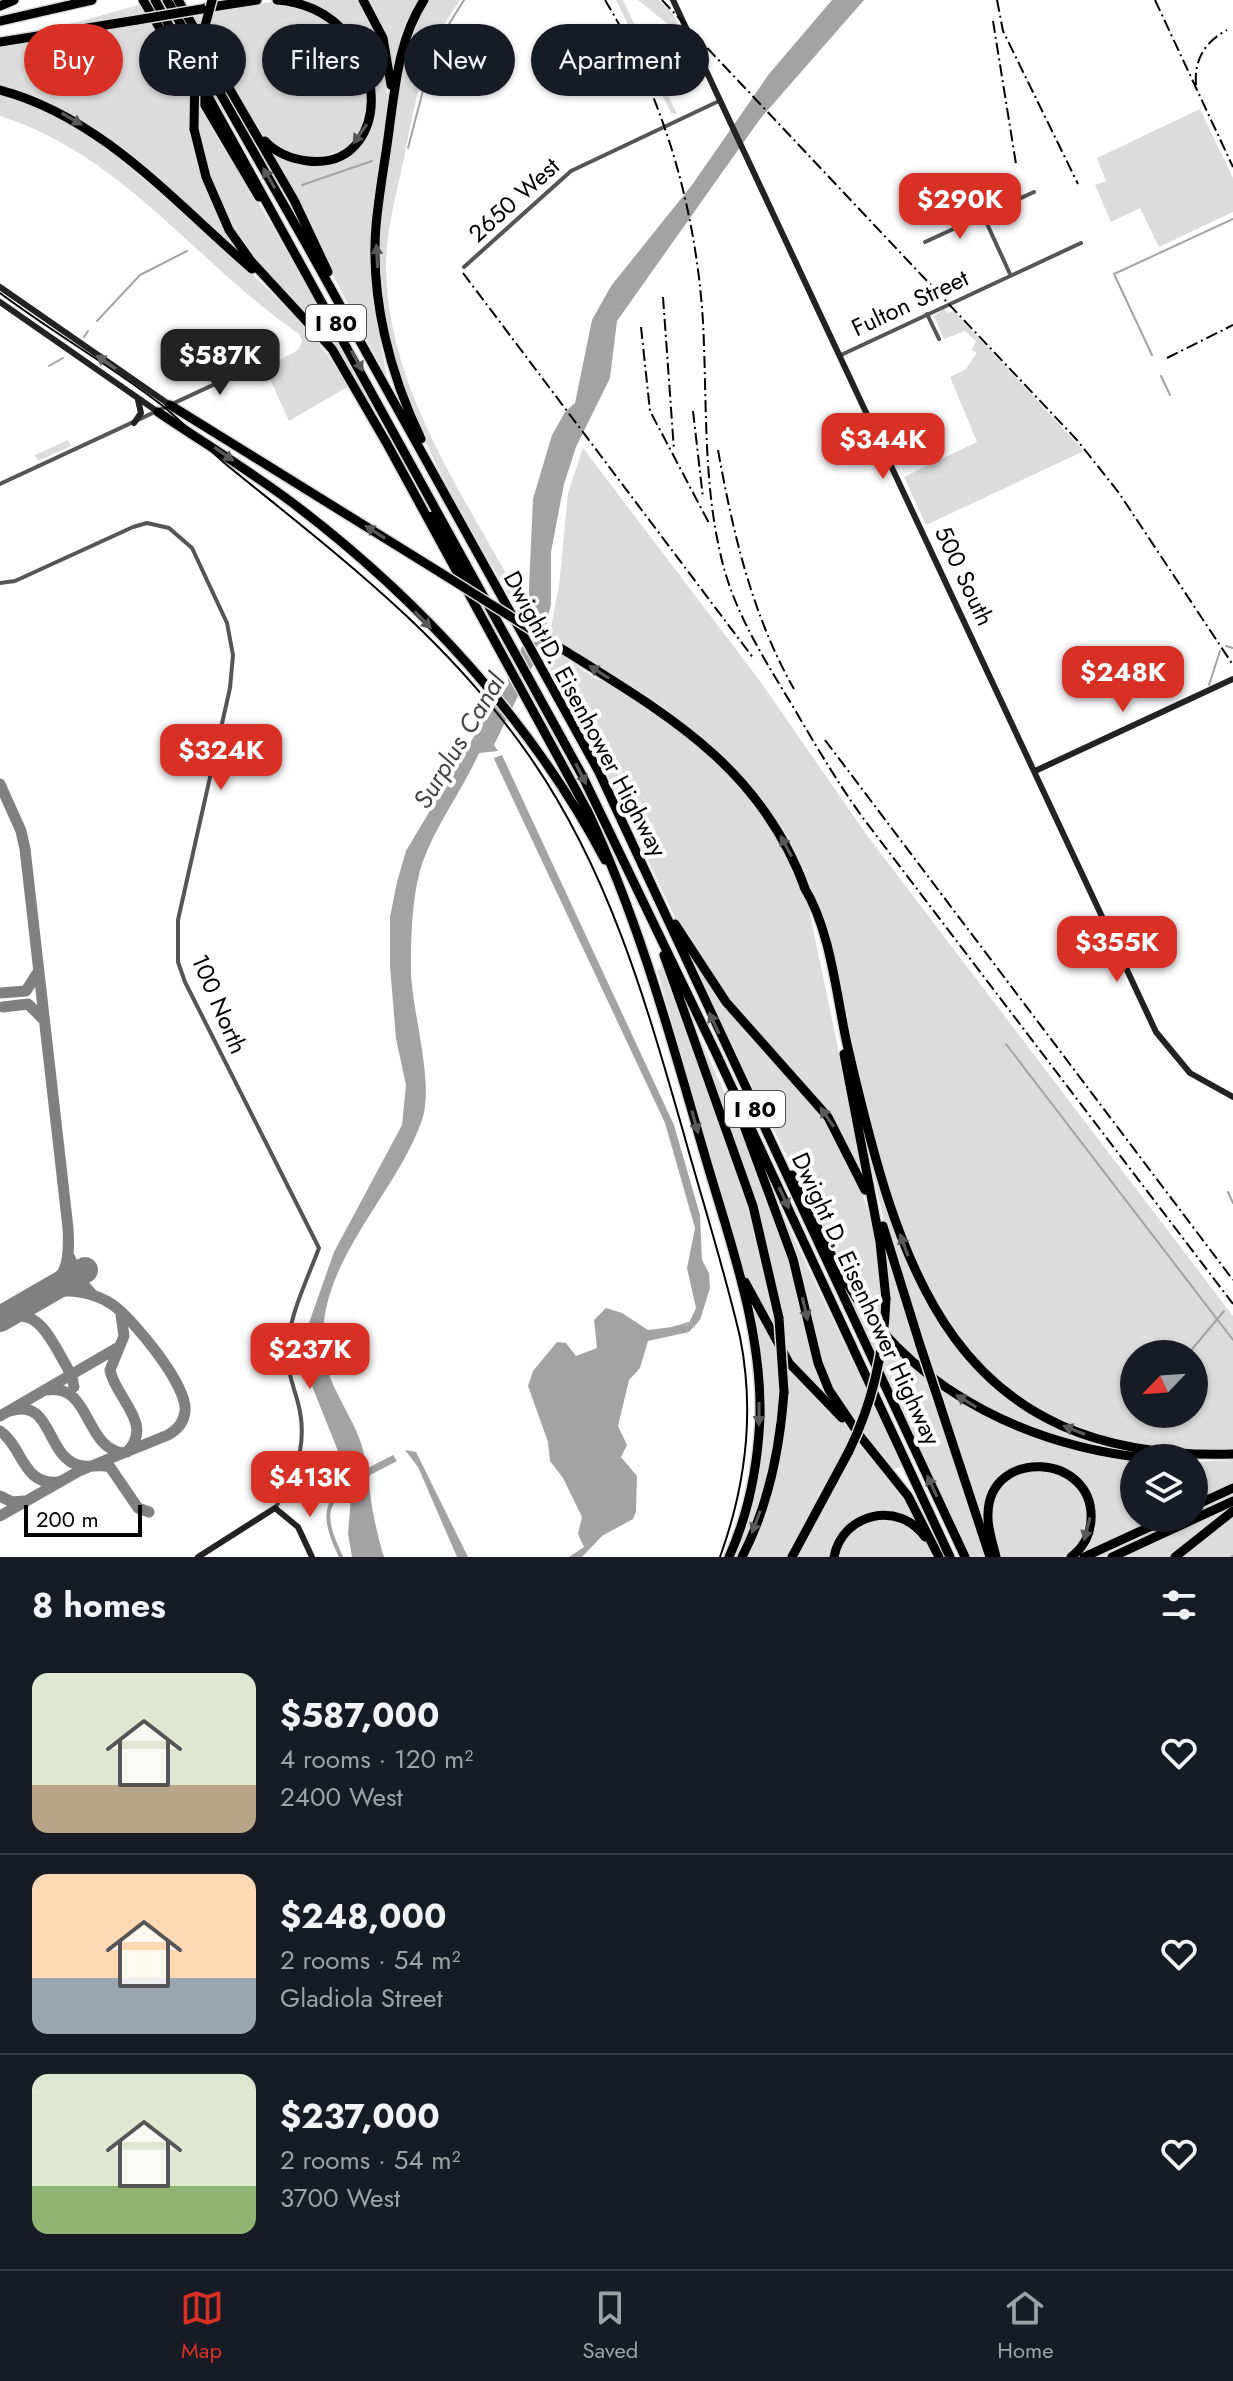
<!DOCTYPE html>
<html lang="en">
<head>
<meta charset="utf-8">
<style>
	:root { --surface:#171b24; --page:#20242c; --text:#f1f3f6; --muted:#9ea1a6; --line:#363941; --accent:#d93025 }
	body { margin:0; font-family:Jost,sans-serif; background:var(--page); color:var(--text); height:100vh; display:flex; flex-direction:column; font-size:30px; white-space:nowrap }
	* { box-sizing:border-box; margin:0 }
	p { font-size:26px; color:var(--muted) }
	.icon { flex:none; width:44px; height:44px; fill:none; stroke:currentColor; stroke-width:2; stroke-linecap:round; stroke-linejoin:round }
	.map { position:relative; height:1557px; overflow:hidden }
	.panel { display:flex; flex-direction:column; background:var(--surface); flex:1 }
	.panel>* { flex:none }
	.top-card { position:absolute; left:24px; top:24px; width:800px; height:72px; display:flex; gap:16px }
	.needle { width:52px; rotate:245deg }
	.tools { position:absolute; left:1120px; top:1340px; display:grid; gap:16px }
	.tools a { display:grid; place-items:center; width:88px; height:88px; border-radius:50%; background:var(--surface); box-shadow:0 2px 6px #0004; font-size:40px }
	.scale { position:absolute; left:24px; bottom:20px; width:118px; box-sizing:border-box; padding-left:8px; border:4px solid #000; border-top:0; font-size:22px; line-height:28px; white-space:nowrap; color:#000; -webkit-text-stroke:6px #fff; paint-order:stroke }
	.price { position:absolute; translate:-50% -68px; padding:0 18px; border-radius:16px; background:var(--accent); color:#fff; font-size:26px; line-height:52px; filter:drop-shadow(0 2px 4px #0008) }
	.price::after { content:''; position:absolute; left:50%; top:48px; width:24px; height:18px; margin-left:-12px; background:inherit; clip-path:polygon(0 0,100% 0,50% 100%) }
	.price.on { background:#222; color:#fff }
	ul { padding:0; list-style:none }
	li { display:flex; align-items:center; gap:24px; height:200px; padding:0 32px }
	li+li { border-top:2px solid var(--line) }
	li span { display:grid; place-items:center; flex:none; width:224px; height:160px; border-radius:16px; color:#555 }
	li>.icon { margin-inline-start:auto }
	span .icon { width:96px; height:96px; fill:#fffc; stroke-width:1 }
	li b { font-size:34px }
	h2 { display:flex; justify-content:space-between; align-items:center; height:96px; padding:0 32px; font-size:34px }
	.chip { padding:0 28px; border-radius:36px; background:var(--surface); box-shadow:0 2px 6px #0004; font-size:28px; line-height:72px }
	.chip.on { background:var(--accent); color:#fff }
	.dock { display:flex; justify-content:space-around; align-items:center; height:112px; border-top:2px solid var(--line); background:var(--surface); font-size:22px; color:var(--muted) }
	.dock a { display:grid; justify-items:center; gap:4px }
	.dock .on { color:var(--accent) }
	.map>svg:first-child { display:block }
	.green { fill:#dcdcdc; fill-rule:evenodd }
	.water { fill:#a3a3a3 }
	.lines { fill:none; stroke-linecap:round; stroke-linejoin:round }
	.stream { stroke:#a3a3a3; stroke-width:2 }
	.canal { stroke:#a3a3a3; stroke-width:4 }
	.taxiway { stroke:#808080; stroke-width:11 }
	.runway { stroke:#808080; stroke-width:26 }
	.highway-casing { stroke:#dbdbdb; stroke-width:12 }
	.street { stroke:#555; stroke-width:4 }
	.secondary { stroke:#222; stroke-width:6 }
	.highway { stroke:#000; stroke-width:9 }
	.tram { stroke:#000; stroke-width:2 }
	.rail { stroke:#000; stroke-width:2; stroke-dasharray:12 4 2 4; stroke-linecap:butt }
	.highway-bridge-casing { stroke:#dbdbdb; stroke-width:12; stroke-linecap:butt }
	.highway-bridge { stroke:#000; stroke-width:9 }
	.oneway { fill:#595959 }
	.oneway2 { fill:#646464 }
	.labels { text-anchor:middle; stroke-width:8; stroke-linejoin:round; paint-order:stroke }
	.shield { fill:#fff; stroke:#4c4c4c; stroke-width:2 }
	.shield-label { font-size:22px; font-weight:bold; fill:#000 }
	.street-label { font-size:24px; fill:#000; stroke:#fff }
	.water-label { font-size:26px; font-style:italic; fill:#444; stroke:#fff }
</style>
</head>
<body>
<div class="map">
<svg width="1233" height="1557" viewBox="0 0 1233 1557">
	<rect width="100%" height="100%" fill="#fff"/>
	<!-- green -->
	<path class="green" d="M292,0h69l17,33 10,64 -15,111 -1,52 5,63 10,55 -122,-231c30,21 54,24 84,2 38,-29 31,-79 1,-114 -13,-15 -40,-25 -58,-35z
		M367,0h54l-26,70h-3z
		M427,0h33c-36,50 -43,94 -55,153 -7,36 -18,72 -19,108 -1,123 74,227 130,331l11,2v28l-5,-3c-61,-112 -142,-226 -143,-358 0,-36 6,-73 10,-109 7,-53 12,-104 38,-152z
		M616,0h7l54,114 -6,-1z
		M638,0h21l13,12 15,32 -3,2 -8,-15z
		M271,2c19,2 41,7 57,19 47,35 65,122 -8,135 -19,4 -41,-2 -55,-17 -9,-10 -15,-25 -22,-36 -17,-30 -35,-60 -52,-90z
		M142,4l6,10 -148,26v-3l78,-15z
		M151,20l38,65 3,50 9,39 19,45 24,38c-71,-61 -150,-150 -244,-170v-42z
		M0,93c85,28 133,78 199,135 58,50 109,93 150,158l-60,35 -24,-53 33,-18 4,-9 -3,-7c-102,-70 -177,-180 -299,-218z
		M194,94l118,199 96,178 -55,-93 -90,-106 -39,-56 -26,-75z
		M1200,109l33,69v34l-74,35 -19,-39 -29,14 -16,-37 11,-4 -9,-23z
		M944,309l3,4 7,-2 130,140 -158,74 -22,-48 73,-35 -27,-65 16,-8 11,-16 -5,-3 4,-9 -11,-10 -21,8 -10,-23z
		M68,440l3,6 -33,15 -3,-6z
		M583,448l177,233 106,153 367,482v136c-31,-2 -66,1 -96,-6 -222,-52 -249,-243 -294,-433 -13,-57 -23,-116 -50,-167 -53,-98 -150,-157 -244,-209l10,-51 9,-93zM1134,1354h60v60h-60z
		M546,644l50,35 11,2 63,39 59,50 40,52 39,83 58,276 -33,-62 -108,-121 -47,-74 -73,-154 -63,-116z
		M692,963c19,20 34,47 52,68 23,26 49,49 71,76 51,62 67,140 67,218l-43,-62z
		M665,967l87,245 27,121h7l-28,-117 -60,-175 3,-1 35,78 47,120 29,119 25,53 -51,-56 -38,-68 -91,-316z
		M851,1072l64,208 44,69 15,16 105,70 87,22 -78,-11 -82,-27 -73,-45 -48,-148z
		M769,1185l133,281 -9,4 -45,-53 -24,-39z
		M888,1253l36,116 -35,-34z
		M833,1264l23,38 72,76 59,179h-16z
		M751,1303l29,50v57l-18,90 -23,57h-6l27,-110z
		M786,1362l23,29 46,43 -37,61 2,5 -31,57h-44l18,-44z
		M937,1384l45,29 152,46v59h26l-84,39 14,-20 -9,-56c-25,-26 -52,-21 -80,-4l-17,52 -25,-86z
		M860,1441l34,40 29,46c-57,-25 -59,-19 -93,30h-32z
		M1233,1460v24l-39,18v-40z
		M1054,1469c8,6 20,12 26,20 18,23 5,55 -17,68h-64c-7,-29 -17,-76 24,-86 9,-3 21,-1 31,-2z
		M1233,1505l-60,52h-48z
		M1233,1515v42h-53z
		M894,1518l29,18 11,21h-98c14,-29 27,-37 58,-39z
		M1175,1518h14l-84,39h-14z"/>
	<!-- water -->
	<path class="water" d="M832,0h32l-104,119 -143,202 -7,57 -34,69 -12,37 -13,68v52l-11,47 -46,94 4,6 -19,2c-16,36 -43,72 -56,108 -11,32 -12,74 -12,108 0,41 24,113 11,151 -26,75 -103,140 -99,225 2,47 42,80 43,124l27,-14 4,6 -27,14c-4,13 9,67 14,82h-32l-4,-23 4,-48 -42,-105 -7,-41 31,-88 68,-127 4,-40 -10,-46 -6,-73v-49l7,-35 9,-31 35,-59 12,-30 13,-12 48,-81 13,-37 6,-133 19,-64 13,-23 10,-9 17,-83 19,-34 81,-101 77,-111z
		M502,755l172,370 26,90 2,45 7,13 1,15 -10,32 -11,12 -41,9 -8,27 -11,12 -11,46 9,19 -6,12 16,19 -1,36 -3,7 -31,17 -20,21h-13l15,-10 -6,-13 4,-17 -19,-39 -13,-17 -2,-19 -20,-56 5,-15 24,-29 9,1 10,13 21,-8 -3,-28 12,-12 16,5 26,17 40,-5 8,-17 -9,-40 8,-40 -30,-105 -170,-362 -1,-3z
		M405,1450l11,2 52,105h-11l-39,-90z
		M310,1460c10,0 16,11 15,20l-26,18 -4,-1 9,-10z"/>
	<g class="lines">
		<!-- stream -->
		<path class="stream" d="M408,148l26,-100 30,-48
			M302,185l70,-24
			M97,321l43,-46 47,-24
			M84,337l4,-6
			M1152,355l-38,-81 119,-55
			M49,366l14,-8
			M1161,376l9,19
			M1226,646l7,2
			M1209,685l11,-34
			M1006,1044l227,296
			M1228,1192l5,11
			M672,1328l17,-5
			M1188,1354l36,-43
			M1231,1557l2,-1"/>
		<!-- canal -->
		<path class="canal" d="M341,1557c-15,-33 -23,-54 13,-76"/>
		<!-- taxiway -->
		<path class="taxiway" d="M0,784l21,47 4,18 43,379c2,38 -1,48 -32,70
			M0,993l26,-2 12,-19
			M3,1007l25,-3 15,15
			M69,1256l12,26 12,13
			M121,1315l3,21 -14,34c5,28 45,54 17,82
			M3,1318c30,-9 41,9 55,33 6,12 15,23 16,36
			M47,1390c44,-7 37,58 76,63
			M10,1411c40,-13 36,38 63,52 12,7 25,0 37,4l28,41 11,4
			M0,1416l117,-68
			M0,1431c23,16 23,55 58,51
			M0,1496l12,6 12,-1
			M0,1516l79,-45 89,-36c9,-5 16,-12 17,-24 3,-25 -51,-91 -72,-106 -17,-12 -45,-18 -65,-11"/>
		<!-- runway -->
		<path class="runway" d="M0,1319l85,-49"/>
		<defs>
			<path id="highway" d="M143,0l116,197
				M155,0l427,775 133,276 235,506
				M167,0l138,242 294,530 366,785
				M178,0l116,200 34,72
				M363,0l20,38 8,47
				M0,6l14,-6
				M205,8l52,-8
				M0,21l92,-21
				M0,42l137,-22
				M0,90c102,27 174,112 252,179
				M194,129l12,48 23,53 22,31 81,88 54,93
				M265,141c12,13 26,18 43,20 93,10 84,-152 -31,-161
				M170,405l271,168
				M158,412c46,31 92,59 136,92 125,95 238,217 311,356
				M421,439c-31,-65 -51,-141 -45,-213 3,-35 10,-69 14,-103 6,-43 10,-86 34,-123
				M385,440l203,372c52,111 83,227 117,344 24,83 57,172 55,260 -2,48 -11,97 -31,141
				M432,516l39,66
				M559,647c107,67 202,119 247,244
				M804,887c27,44 32,107 43,157 53,229 105,418 386,410
				M675,924l51,78 102,115 37,73
				M664,955l89,251 26,112
				M844,1054l36,188 6,57
				M743,1123l50,136 25,104 11,27 29,43
				M792,1175c21,41 39,85 65,124 66,96 175,147 289,159
				M883,1226l37,119
				M745,1282l44,81 53,55
				M939,1402l51,155
				M856,1431l52,65 31,61
				M1194,1506l39,-18
				M742,1557c26,-50 38,-109 42,-165
				M792,1557l57,-106
				M834,1557c8,-44 65,-57 91,-20
				M996,1557c-3,-14 -9,-29 -8,-43 1,-67 107,-61 103,6 -1,15 -8,28 -20,37
				M1084,1557l85,-39
				M1112,1557l121,-56
				M1175,1557l58,-46"/>
		</defs>
		<!-- highway casing -->
		<use href="#highway" class="highway-casing"/>
		<!-- street -->
		<path class="street" d="M983,215l27,59
			M925,242l109,-50
			M464,267l107,-96 148,-70
			M927,314l12,25
			M841,355l240,-112
			M0,484l258,-120
			M0,583l15,-2 118,-54 14,-4 22,5 23,20 35,75 6,32 -3,33 -52,232v42l7,20 134,266c-12,32 -32,72 -32,107 0,16 7,32 11,48 10,37 -1,73 -23,105"/>
		<!-- secondary -->
		<path class="secondary" d="M673,0l483,1032 34,41 43,24
			M0,287l170,118
			M0,302l158,110
			M134,423l7,-10 -3,-13
			M1035,771l198,-92
			M198,1557l77,-49 23,19 14,30"/>
		<!-- highway -->
		<use href="#highway" class="highway"/>
		<!-- tram -->
		<path class="tram" d="M0,293c52,39 108,71 159,110 25,19 45,43 69,63 112,91 218,170 302,291 79,114 115,242 153,374 19,69 41,137 57,206 15,75 6,148 -20,220"/>
		<!-- rail -->
		<path class="rail" d="M605,0c59,98 91,208 98,322 4,76 0,156 17,230 12,57 43,105 72,153 23,39 45,77 71,113l370,486
			M662,0l415,440 42,53 114,172
			M997,0l6,31 75,153
			M1155,0l78,167
			M993,21l23,143
			M609,41l29,34
			M1196,85c-2,-26 9,-43 31,-55
			M463,273l291,386
			M663,297l11,153
			M641,327l9,84 60,114
			M1167,358l66,-33
			M693,411l10,87
			M718,450c15,83 34,165 76,239
			M825,740l408,540"/>
		<defs>
			<path id="highway-bridge" d="M137,20l65,-11
				M194,129l1,-66 17,-63
				M441,573l118,74
				M779,1318l5,74
				M920,1345l19,57
				M849,1451c24,-49 35,-98 37,-152"/>
		</defs>
		<!-- highway-bridge casing -->
		<use href="#highway-bridge" class="highway-bridge-casing"/>
		<!-- highway-bridge -->
		<use href="#highway-bridge" class="highway-bridge"/>
	</g>
	<!-- one-way arrows -->
	<defs><path id="oneway-solid" d="M-6-.8H1V-3.2L6.5 0L1 3.2V.8H-6Z" transform="scale(2)"/></defs>
	<g class="oneway">
		<use href="#oneway-solid" transform="translate(72 119) rotate(30)"/>
		<use href="#oneway-solid" transform="translate(360 134) rotate(125)"/>
		<use href="#oneway-solid" transform="translate(269 178) rotate(-120)"/>
		<use href="#oneway-solid" transform="translate(377 256) rotate(-93)"/>
		<use href="#oneway-solid" transform="translate(357 361) rotate(61)"/>
		<use href="#oneway-solid" transform="translate(224 454) rotate(35)"/>
		<use href="#oneway-solid" transform="translate(375 532) rotate(-148)"/>
		<use href="#oneway-solid" transform="translate(423 620) rotate(46)"/>
		<use href="#oneway-solid" transform="translate(599 672) rotate(-148)"/>
		<use href="#oneway-solid" transform="translate(581 774) rotate(63)"/>
		<use href="#oneway-solid" transform="translate(786 846) rotate(-118)"/>
		<use href="#oneway-solid" transform="translate(714 1023) rotate(-115)"/>
		<use href="#oneway-solid" transform="translate(827 1117) rotate(-125)"/>
		<use href="#oneway-solid" transform="translate(695 1122) rotate(74)"/>
		<use href="#oneway-solid" transform="translate(784 1198) rotate(65)"/>
		<use href="#oneway-solid" transform="translate(904 1245) rotate(-110)"/>
		<use href="#oneway-solid" transform="translate(805 1309) rotate(77)"/>
		<use href="#oneway-solid" transform="translate(966 1401) rotate(-149)"/>
		<use href="#oneway-solid" transform="translate(759 1414) rotate(90)"/>
		<use href="#oneway-solid" transform="translate(1074 1430) rotate(-158)"/>
		<use href="#oneway-solid" transform="translate(932 1486) rotate(-115)"/>
		<use href="#oneway-solid" transform="translate(756 1522) rotate(111)"/>
		<use href="#oneway-solid" transform="translate(1087 1529) rotate(105)"/>
	</g>
	<use class="oneway2" href="#oneway-solid" transform="translate(106 362) rotate(-146)"/>
	<g class="labels">
		<!-- shield labels -->
		<g class="shield">
			<rect x="306" y="305" width="60" height="36" rx="6"/>
			<rect x="725" y="1091" width="60" height="36" rx="6"/>
		</g>
		<g class="shield-label">
			<text x="336" y="331">I 80</text>
			<text x="755" y="1117">I 80</text>
		</g>
		<!-- street labels -->
		<g class="street-label">
			<text transform="translate(514 200) rotate(-42)" y="8">2650 West</text>
			<text transform="translate(910 303) rotate(-25)" y="8">Fulton Street</text>
			<text transform="translate(964 576) rotate(65)" y="8">500 South</text>
			<text transform="translate(585 714) rotate(62)" y="8">Dwight D. Eisenhower Highway</text>
			<text transform="translate(219 1004) rotate(67)" y="8">100 North</text>
			<text transform="translate(866 1299) rotate(65)" y="8">Dwight D. Eisenhower Highway</text>
		</g>
		<!-- water labels -->
		<g class="water-label">
			<text transform="translate(459 741) rotate(-59)" y="9">Surplus Canal</text>
		</g>
	</g>
</svg>
<div class="tools">
<a><svg class="needle" viewBox="-14 -14 28 28"><path d="M0-13l5 13h-10z" fill="#e53935"/><path d="M0 13l5-13h-10z" fill="#9ea1a6"/></svg></a>
<a><svg class="icon" aria-label="layers" viewBox="0 0 24 24"><path d="M12 4l9 5-9 5-9-5zM3 14l9 5 9-5"/></svg></a>
</div>
<div class="scale">200 m</div>
<b class="price" style="left:960px;top:241px">$290K</b>
<b class="price on" style="left:220px;top:397px">$587K</b>
<b class="price" style="left:883px;top:481px">$344K</b>
<b class="price" style="left:1123px;top:714px">$248K</b>
<b class="price" style="left:221px;top:792px">$324K</b>
<b class="price" style="left:1117px;top:984px">$355K</b>
<b class="price" style="left:310px;top:1391px">$237K</b>
<b class="price" style="left:310px;top:1519px">$413K</b>
<div class="top-card">
<a class="chip on">Buy</a>
<a class="chip">Rent</a>
<a class="chip">Filters</a>
<a class="chip">New</a>
<a class="chip">Apartment</a>
</div>
</div>
<section class="panel">
<h2>8 homes<svg class="icon" aria-label="filters" viewBox="0 0 24 24"><path d="M4 7h16M4 17h16"/><circle cx="9" cy="7" r="2"/><circle cx="15" cy="17" r="2"/></svg></h2>
<ul>
<li><span style="background:linear-gradient(#dfe7d0 70%,#b9a48a 0)"><svg class="icon" aria-label="home" viewBox="0 0 24 24"><path d="M3 11l9-7 9 7M6 9v11h12V9"/></svg></span><div><b>$587,000</b><p>4 rooms · 120 m²</p><p>2400 West</p></div><svg class="icon" aria-label="heart" viewBox="0 0 24 24"><path d="M12 20l-8-8c-3-5 5-10 8-4 3-6 11-1 8 4z"/></svg></li>
<li><span style="background:linear-gradient(#ffd9b3 65%,#9aa5b1 0)"><svg class="icon" aria-label="home" viewBox="0 0 24 24"><path d="M3 11l9-7 9 7M6 9v11h12V9"/></svg></span><div><b>$248,000</b><p>2 rooms · 54 m²</p><p>Gladiola Street</p></div><svg class="icon" aria-label="heart" viewBox="0 0 24 24"><path d="M12 20l-8-8c-3-5 5-10 8-4 3-6 11-1 8 4z"/></svg></li>
<li><span style="background:linear-gradient(#dfe7d0 70%,#8fb573 0)"><svg class="icon" aria-label="home" viewBox="0 0 24 24"><path d="M3 11l9-7 9 7M6 9v11h12V9"/></svg></span><div><b>$237,000</b><p>2 rooms · 54 m²</p><p>3700 West</p></div><svg class="icon" aria-label="heart" viewBox="0 0 24 24"><path d="M12 20l-8-8c-3-5 5-10 8-4 3-6 11-1 8 4z"/></svg></li>
</ul>
</section>
<nav class="dock">
<a class="on"><svg class="icon" aria-label="map" viewBox="0 0 24 24"><path d="M3 6l6-2 6 2 6-2v14l-6 2-6-2-6 2zM9 4v14M15 6v14"/></svg>Map</a>
<a><svg class="icon" aria-label="saved" viewBox="0 0 24 24"><path d="M7 4h10v16l-5-4-5 4z"/></svg>Saved</a>
<a><svg class="icon" aria-label="home" viewBox="0 0 24 24"><path d="M3 11l9-7 9 7M6 9v11h12V9"/></svg>Home</a>
</nav>
</body>
</html>
